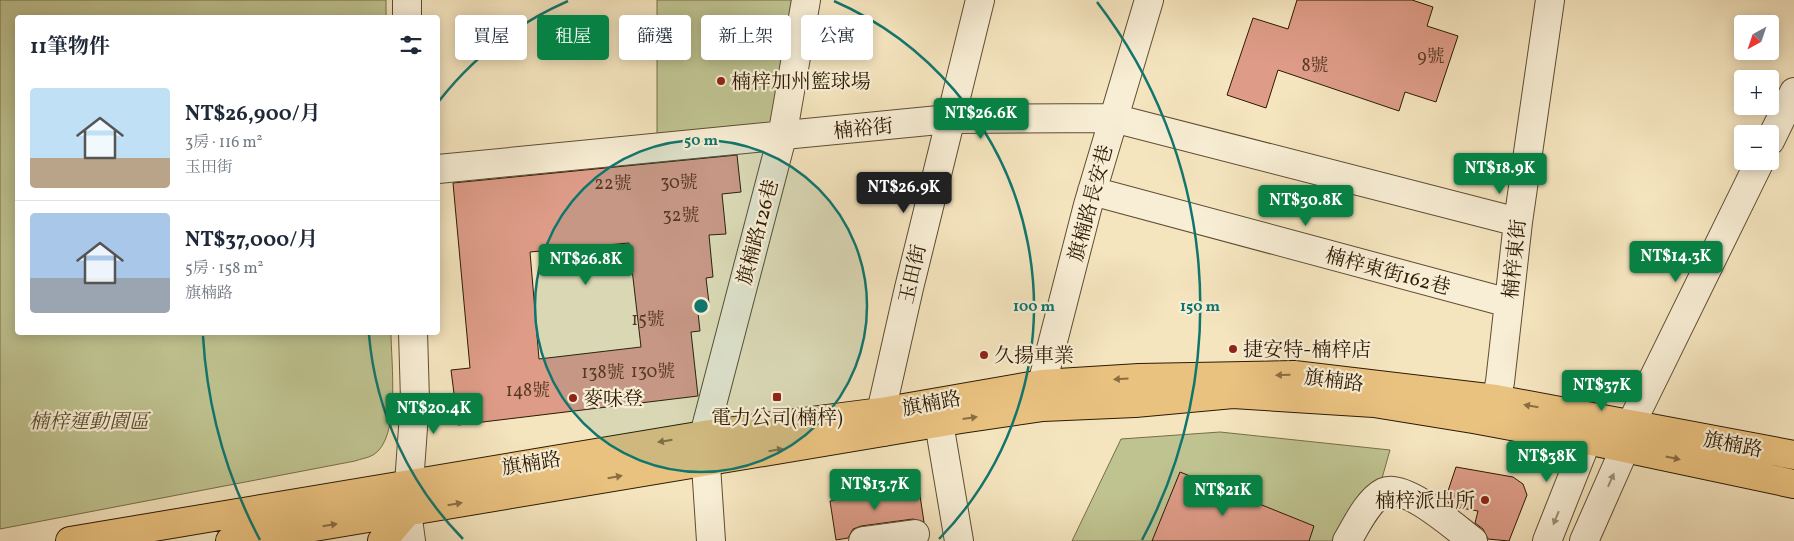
<!DOCTYPE html>
<html lang="zh-TW">
<head>
<meta charset="utf-8">
<style>
	:root { --surface:#fff; --page:#f6f6f7; --text:#1f2937; --muted:#747a83; --line:#e0e1e3; --accent:#0b8043 }
	body { margin:0; font-family:Vollkorn,"Noto Serif TC",serif; background:var(--page); color:var(--text); height:100vh; display:flex; flex-direction:column; font-size:19px; white-space:nowrap }
	* { box-sizing:border-box; margin:0 }
	p { font-size:16px; color:var(--muted) }
	.icon { flex:none; width:28px; height:28px; fill:none; stroke:currentColor; stroke-width:2; stroke-linecap:round; stroke-linejoin:round }
	.map { position:relative; flex:1; overflow:hidden }
	.side { position:absolute; left:15px; top:15px; width:425px; height:320px; display:flex; flex-direction:column; background:var(--surface); border-radius:5px; box-shadow:0 2px 12px #0003 }
	.side>* { flex:none }
	.hud { position:absolute; left:455px; top:15px; width:475px; height:45px; display:flex; gap:10px }
	.needle { width:32px; rotate:220deg }
	.controls { position:absolute; left:1734px; top:15px; display:grid; gap:10px }
	.controls a { display:grid; place-items:center; width:45px; height:45px; border-radius:5px; background:var(--surface); box-shadow:0 2px 12px #0003; font-size:25px }
	.price { position:absolute; translate:-50% -42px; padding:0 11px; border-radius:5px; background:var(--accent); color:#fff; font-size:16px; line-height:32px; filter:drop-shadow(0 1px 2px #0008) }
	.price::after { content:''; position:absolute; left:50%; top:30px; width:15px; height:11px; margin-left:-8px; background:inherit; clip-path:polygon(0 0,100% 0,50% 100%) }
	.price.on { background:#222; color:#fff }
	ul { padding:0; list-style:none }
	li { display:flex; align-items:center; gap:15px; height:125px; padding:0 15px }
	li+li { border-top:1px solid var(--line) }
	li span { display:grid; place-items:center; flex:none; width:140px; height:100px; border-radius:5px; color:#555 }
	li>.icon { margin-inline-start:auto }
	span .icon { width:60px; height:60px; fill:#fffc; stroke-width:1 }
	li b { font-size:21px }
	h2 { display:flex; justify-content:space-between; align-items:center; height:60px; padding:0 15px; font-size:21px }
	.tag { padding:0 18px; border-radius:5px; background:var(--surface); box-shadow:0 2px 12px #0003; font-size:18px; line-height:45px }
	.tag.on { background:var(--accent); color:#fff }
	.map>svg:first-child { display:block }
	.green { fill:#bfc390; stroke:#766e4a }
	.building { fill:#de9c88; stroke:#2c1a03; fill-rule:evenodd }
	.lines { fill:none; stroke-linecap:round; stroke-linejoin:round }
	.minor-casing { stroke:#5e4d32; stroke-width:30 }
	.major-casing { stroke:#2c1a03; stroke-width:30 }
	.minor { stroke:#f8eed5; stroke-width:28 }
	.major { stroke:#eac280; stroke-width:28 }
	.oneway { fill:#8b6e42 }
	.oneway2 { fill:#9c8f76 }
	.ring { fill:none; stroke:#0f766e; stroke-width:2.5 }
	.poi-dot { fill:#8f2418; stroke:#f8eed5; stroke-width:2 }
	.labels { text-anchor:middle; stroke-width:4.5; stroke-linejoin:round; paint-order:stroke }
	.number-label { font-size:18px; fill:#583a24 }
	.poi-label { font-size:20px; fill:#2c1a03; stroke:#f8eed5; text-anchor:start }
	.street-label { font-size:20px; fill:#2c1a03; stroke:#f8eed5 }
	.park-label { font-size:20px; font-style:italic; fill:#584d2d; stroke:#f8eed5 }
	.centre { fill:#0f766e; stroke:#f8eed5; stroke-width:2.5 }
	.ring-label { font-size:15px; text-anchor:middle; font-weight:bold; fill:#0f766e; stroke:#f8eed5; stroke-width:4.5; stroke-linejoin:round; paint-order:stroke }
</style>
</head>
<body>
<div class="map">
<svg width="1794" height="541" viewBox="0 0 1794 541">
	<rect width="100%" height="100%" fill="#f5e5bf"/>
	<filter id="stains"><feTurbulence type="fractalNoise" baseFrequency=".004" numOctaves="4"/><feColorMatrix values="0 0 0 0 .2 0 0 0 0 .09 0 0 0 0 .02 0 0 0 .5 -.17"/></filter>
	<radialGradient id="worn" r=".72"><stop offset=".6" stop-color="#630" stop-opacity="0"/><stop offset="1" stop-color="#630" stop-opacity=".3"/></radialGradient>
	<!-- green -->
	<path class="green" d="M0,0h386v18h-368v314l373,1c0,28 10,106 -18,122 -5,3 -13,4 -18,6l-355,68z
		M657,0h142l-23,131 -119,13z
		M1220,432l170,18 -17,60 -19,31h-282l49,-102z"/>
	<!-- building -->
	<path class="building" d="M1297,0h115l21,7 -6,19 31,10 -22,66 -31,-10 -6,19 -121,-41 -12,38 -39,-13 26,-77 35,11z
		M737,155l4,37 -19,2 4,40 -17,1 4,42 -7,1 3,25 -12,1 3,27 -9,1 7,64 -240,29 -7,-55 19,-2 -17,-185zM629,243l12,104 -102,12 -9,-107z
		M1456,467l57,10 10,7 4,11 -18,46 -21,-2 -5,-10 -8,-6 3,-12 -23,-4 -10,-7z
		M1180,472l134,54 -5,15h-157z
		M919,489l5,33 -11,-3 -52,7 -8,3 -5,9 -12,2 -6,-39z"/>
	<g class="lines">
		<defs>
			<path id="minor" d="M407,0v18
				M1770,141l24,-49
				M438,169l511,-50 164,-1 405,104
				M1092,191l417,112
				M1496,399l4,-17 18,-160 32,-222
				M1043,406l-1,-22 46,-179 61,-205
				M939,423l20,118
				M883,432l-2,-20 28,-124 71,-288
				M411,541l-4,-29 8,-112 -2,-68
				M711,541l-7,-106 78,-298 24,-137
				M863,541l52,-7
				M1347,541c9,-15 21,-41 37,-49 20,-10 73,37 89,49
				M1547,541l40,-101 21,-8
				M1584,541l41,-93 6,-24 129,-263"/>
			<path id="major" d="M70,541l634,-106 177,-23 161,-28 97,-6 155,-3 202,24 298,56
				M230,541l731,-122 82,-12 92,-4 98,-9 141,9 99,16 114,21 207,44
				M382,541l25,-29"/>
		</defs>
		<!-- minor casing -->
		<use href="#minor" class="minor-casing"/>
		<!-- major casing -->
		<use href="#major" class="major-casing"/>
		<!-- minor -->
		<use href="#minor" class="minor"/>
		<!-- major -->
		<use href="#major" class="major"/>
	</g>
	<!-- one-way arrows -->
	<defs><path id="oneway-solid" d="M-6-.8H1V-3.2L6.5 0L1 3.2V.8H-6Z" transform="scale(1.25)"/></defs>
	<g class="oneway">
		<use href="#oneway-solid" transform="translate(1283 375) rotate(179)"/>
		<use href="#oneway-solid" transform="translate(1121 379) rotate(177)"/>
		<use href="#oneway-solid" transform="translate(1531 406) rotate(-170)"/>
		<use href="#oneway-solid" transform="translate(970 418) rotate(-8)"/>
		<use href="#oneway-solid" transform="translate(665 441) rotate(171)"/>
		<use href="#oneway-solid" transform="translate(776 450) rotate(-9)"/>
		<use href="#oneway-solid" transform="translate(1673 458) rotate(12)"/>
		<use href="#oneway-solid" transform="translate(615 477) rotate(-10)"/>
		<use href="#oneway-solid" transform="translate(455 504) rotate(-10)"/>
		<use href="#oneway-solid" transform="translate(330 525) rotate(-9)"/>
	</g>
	<g class="oneway2">
		<use href="#oneway-solid" transform="translate(1611 480) rotate(-66)"/>
		<use href="#oneway-solid" transform="translate(1556 518) rotate(112)"/>
	</g>
	<!-- distance rings -->
	<circle cx="701" cy="306" r="166" fill="#0f766e" fill-opacity=".12"/>
	<g class="ring">
		<circle cx="701" cy="306" r="166"/>
		<path d="M463 539A333 333 0 0 1 369 335M439 101A333 333 0 0 1 568 1M834 1A333 333 0 0 1 939 539"/>
		<path d="M260 540A499 499 0 0 1 203 336M1097 2A499 499 0 0 1 1142 540"/>
	</g>
	<!-- markers -->
	<g class="poi-dot">
		<circle cx="721" cy="81" r="5"/>
		<circle cx="1233" cy="349" r="5"/>
		<circle cx="984" cy="355" r="5"/>
		<rect x="772" y="392" width="10" height="10" rx="2.5"/>
		<circle cx="573" cy="398" r="5"/>
		<circle cx="1485" cy="500" r="5"/>
	</g>
	<g class="labels">
		<!-- number labels -->
		<g class="number-label">
			<text x="1431" y="62">9號</text>
			<text x="1315" y="71">8號</text>
			<text x="679" y="188">30號</text>
			<text x="613" y="189">22號</text>
			<text x="681" y="221">32號</text>
			<text x="648" y="325">15號</text>
			<text x="653" y="377">130號</text>
			<text x="603" y="378">138號</text>
			<text x="528" y="396">148號</text>
		</g>
		<!-- poi labels -->
		<g class="poi-label">
			<text x="731" y="88">楠梓加州籃球場</text>
			<text x="1243" y="356">捷安特-楠梓店</text>
			<text x="994" y="362">久揚車業</text>
			<text x="583" y="405">麥味登</text>
			<text x="777" y="424" text-anchor="middle">電力公司(楠梓)</text>
			<text x="1475" y="507" text-anchor="end">楠梓派出所</text>
		</g>
		<!-- street labels -->
		<g class="street-label">
			<text transform="translate(863 128) rotate(-6)" y="7">楠裕街</text>
			<text transform="translate(1090 203) rotate(-75)" y="7">旗楠路長安巷</text>
			<text transform="translate(757 232) rotate(-75)" y="7">旗楠路126巷</text>
			<text transform="translate(1514 259) rotate(-84)" y="7">楠梓東街</text>
			<text transform="translate(1388 271) rotate(15)" y="7">楠梓東街162巷</text>
			<text transform="translate(912 274) rotate(-77)" y="7">玉田街</text>
			<text transform="translate(1334 380) rotate(7)" y="7">旗楠路</text>
			<text transform="translate(931 403) rotate(-11)" y="7">旗楠路</text>
			<text transform="translate(1733 444) rotate(11)" y="7">旗楠路</text>
			<text transform="translate(531 463) rotate(-9)" y="7">旗楠路</text>
		</g>
		<!-- park labels -->
		<g class="park-label">
			<text x="89" y="428">楠梓運動園區</text>
		</g>
	</g>
	<circle cx="701" cy="306" r="8" class="centre"/>
	<g class="ring-label">
		<text x="701" y="145">50 m</text>
		<text x="1034" y="311">100 m</text>
		<text x="1200" y="311">150 m</text>
	</g>
	<rect width="100%" height="100%" filter="url(#stains)"/>
	<rect width="100%" height="100%" fill="url(#worn)"/>
</svg>
<div class="controls">
<a><svg class="needle" viewBox="-14 -14 28 28"><path d="M0-13l5 13h-10z" fill="#e53935"/><path d="M0 13l5-13h-10z" fill="#747a83"/></svg></a>
<a>+</a>
<a>−</a>
</div>
<b class="price" style="left:981px;top:140px">NT$26.6K</b>
<b class="price" style="left:1500px;top:195px">NT$18.9K</b>
<b class="price on" style="left:904px;top:214px">NT$26.9K</b>
<b class="price" style="left:1306px;top:227px">NT$30.8K</b>
<b class="price" style="left:1676px;top:283px">NT$14.3K</b>
<b class="price" style="left:586px;top:286px">NT$26.8K</b>
<b class="price" style="left:1602px;top:412px">NT$37K</b>
<b class="price" style="left:434px;top:435px">NT$20.4K</b>
<b class="price" style="left:1547px;top:483px">NT$38K</b>
<b class="price" style="left:875px;top:511px">NT$13.7K</b>
<b class="price" style="left:1223px;top:517px">NT$21K</b>
<div class="hud">
<a class="tag">買屋</a>
<a class="tag on">租屋</a>
<a class="tag">篩選</a>
<a class="tag">新上架</a>
<a class="tag">公寓</a>
</div>
<section class="side">
<h2>11筆物件<svg class="icon" aria-label="filters" viewBox="0 0 24 24"><path d="M4 7h16M4 17h16"/><circle cx="9" cy="7" r="2"/><circle cx="15" cy="17" r="2"/></svg></h2>
<ul>
<li><span style="background:linear-gradient(#bfe0f5 70%,#b9a48a 0)"><svg class="icon" aria-label="home" viewBox="0 0 24 24"><path d="M3 11l9-7 9 7M6 9v11h12V9"/></svg></span><div><b>NT$26,900/月</b><p>3房 · 116 m²</p><p>玉田街</p></div></li>
<li><span style="background:linear-gradient(#a9c7e8 65%,#9aa5b1 0)"><svg class="icon" aria-label="home" viewBox="0 0 24 24"><path d="M3 11l9-7 9 7M6 9v11h12V9"/></svg></span><div><b>NT$37,000/月</b><p>5房 · 158 m²</p><p>旗楠路</p></div></li>
</ul>
</section>
</div>
</body>
</html>
